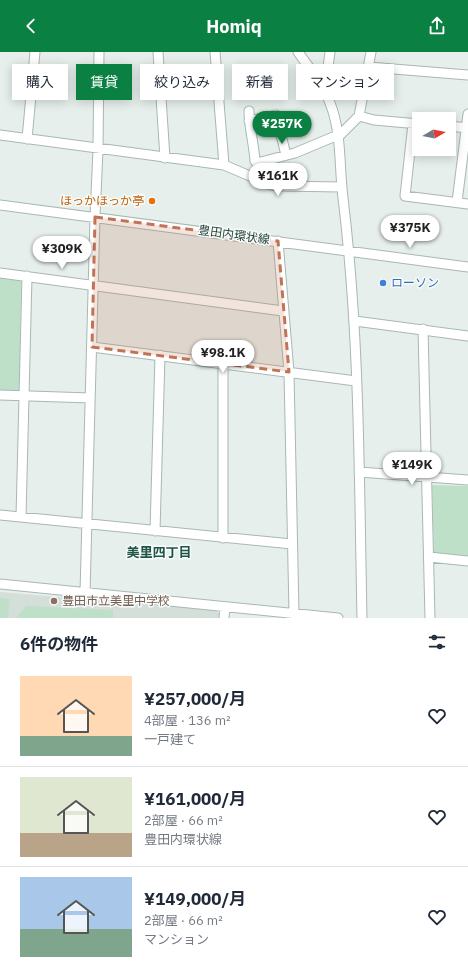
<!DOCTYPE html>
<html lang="ja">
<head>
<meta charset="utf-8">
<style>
	:root { --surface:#fff; --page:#f2f2f3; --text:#1f2937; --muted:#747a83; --line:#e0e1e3; --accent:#0b8043 }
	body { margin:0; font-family:"IBM Plex Sans","Noto Sans JP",sans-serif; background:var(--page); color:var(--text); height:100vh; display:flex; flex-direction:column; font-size:15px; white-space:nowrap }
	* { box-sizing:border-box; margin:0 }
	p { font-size:13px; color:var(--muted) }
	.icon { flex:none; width:22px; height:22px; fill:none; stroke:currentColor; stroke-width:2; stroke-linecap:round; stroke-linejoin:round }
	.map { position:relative; height:566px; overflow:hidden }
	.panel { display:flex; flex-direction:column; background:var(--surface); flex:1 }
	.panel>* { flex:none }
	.hud { position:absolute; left:12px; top:12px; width:444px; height:36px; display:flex; gap:8px }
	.needle { width:26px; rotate:80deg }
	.tools { position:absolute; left:412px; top:60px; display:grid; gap:8px }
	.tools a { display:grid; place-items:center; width:44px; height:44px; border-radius:0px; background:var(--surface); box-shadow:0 2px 10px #0003; font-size:20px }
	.price { position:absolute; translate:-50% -34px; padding:0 9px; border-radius:14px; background:#fff; color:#222; font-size:13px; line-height:26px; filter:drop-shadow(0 1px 2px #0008) }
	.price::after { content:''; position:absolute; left:50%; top:24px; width:12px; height:9px; margin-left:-6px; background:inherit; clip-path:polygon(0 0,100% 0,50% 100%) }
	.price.active { background:var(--accent); color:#fff }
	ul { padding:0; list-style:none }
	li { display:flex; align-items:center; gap:12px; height:100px; padding:0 20px }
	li+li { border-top:1px solid var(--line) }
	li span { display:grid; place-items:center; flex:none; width:112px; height:80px; border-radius:0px; color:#555 }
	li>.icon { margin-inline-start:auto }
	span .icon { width:48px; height:48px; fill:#fffc; stroke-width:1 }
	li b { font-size:17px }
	h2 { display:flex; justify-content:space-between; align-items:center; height:48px; padding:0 20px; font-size:17px }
	.pill { padding:0 14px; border-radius:0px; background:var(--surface); box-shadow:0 2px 10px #0003; font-size:14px; line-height:36px }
	.pill.active { background:var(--accent); color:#fff }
	header { display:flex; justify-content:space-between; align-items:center; height:52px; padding:0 20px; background:var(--accent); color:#fff; font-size:18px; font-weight:700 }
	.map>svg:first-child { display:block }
	.built { fill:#d4dfda }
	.green { fill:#bfe0c8 }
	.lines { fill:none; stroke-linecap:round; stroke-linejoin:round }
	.minor-casing { stroke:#a8b8b2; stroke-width:11 }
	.minor { stroke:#fff; stroke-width:9 }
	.marked { fill:#c07456; fill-opacity:0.2; stroke:#c07456; stroke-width:3; stroke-dasharray:8 5; stroke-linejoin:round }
	.food-dot { fill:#e8710a; stroke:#f7fbf9; stroke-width:1.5 }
	.shop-dot { fill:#3f7fe0; stroke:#f7fbf9; stroke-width:1.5 }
	.education-dot { fill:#8d6e63; stroke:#f7fbf9; stroke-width:1.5 }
	.labels { text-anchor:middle; stroke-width:3; stroke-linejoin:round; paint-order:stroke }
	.food-label { font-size:12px; fill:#c56008; stroke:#f7fbf9; text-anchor:end }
	.street-label { font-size:12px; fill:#24423a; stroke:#f7fbf9 }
	.shop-label { font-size:12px; fill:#366cbe; stroke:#f7fbf9; text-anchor:start }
	.education-label { font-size:12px; fill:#785e54; stroke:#f7fbf9; text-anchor:start }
	.neighbourhood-label { font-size:13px; font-weight:bold; fill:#1f5548; stroke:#f7fbf9 }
</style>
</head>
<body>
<header><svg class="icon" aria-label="back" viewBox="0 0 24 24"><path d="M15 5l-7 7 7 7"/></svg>Homiq<svg class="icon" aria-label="share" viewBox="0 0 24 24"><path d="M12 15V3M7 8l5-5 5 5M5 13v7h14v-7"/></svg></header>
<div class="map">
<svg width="468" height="566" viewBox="0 0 468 566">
	<rect width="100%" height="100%" fill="#e6efeb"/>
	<!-- built -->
	<path class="built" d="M0,540l215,18 6,5 -1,3h-220z"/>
	<!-- green -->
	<path class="green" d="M0,225l21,3 -1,110 -2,2 -18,-1z
		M432,433l36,1v70l-34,-2z
		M0,546l10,1 -2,19h-8z
		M26,554l87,4v8h-97z"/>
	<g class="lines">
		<defs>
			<path id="minor" d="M158,0l7,106
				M215,0l9,113
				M298,0c11,16 25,32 32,51 12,30 9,64 13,95 17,140 16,280 19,420
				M369,15l99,8
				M316,24l12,-9 2,-15
				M161,40l56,-4
				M249,59c0,17 5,33 6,50l2,2 38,-10 43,-18
				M359,64l15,4 45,4
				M249,69l27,-6 10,40
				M413,72l-8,72 63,8
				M449,74l19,2
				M0,83l224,30 47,20 8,1 62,1
				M338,85l21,-21 12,-64
				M27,87l8,-87
				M457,150l11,-88
				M0,153l468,62
				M278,189l11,131 5,242
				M0,221l283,38
				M355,269l113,15
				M423,277l7,289
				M92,295l264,34
				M0,343l90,3
				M359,420l109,8
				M0,463l292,29
				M21,465l6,-241
				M155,479l5,-176
				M223,486v-175
				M429,505l39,4
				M0,532l338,34
				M85,541l10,-376 3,-67 1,-98
				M224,566l1,-11"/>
		</defs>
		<!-- minor casing -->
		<use href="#minor" class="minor-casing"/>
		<!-- minor -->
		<use href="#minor" class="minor"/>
	</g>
	<!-- marked area -->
	<path class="marked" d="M95,165l183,24 11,131 -197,-25z"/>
	<!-- markers -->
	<circle class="food-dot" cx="152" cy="149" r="4"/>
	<circle class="shop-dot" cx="383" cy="231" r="4"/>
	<circle class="education-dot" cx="54" cy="549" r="4"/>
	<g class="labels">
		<!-- food labels -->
		<g class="food-label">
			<text x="144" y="153">ほっかほっか亭</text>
		</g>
		<!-- street labels -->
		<g class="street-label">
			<text transform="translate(234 183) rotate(8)" y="4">豊田内環状線</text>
		</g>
		<!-- shop labels -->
		<g class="shop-label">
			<text x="391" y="235">ローソン</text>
		</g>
		<!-- education labels -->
		<g class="education-label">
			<text x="62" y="553">豊田市立美里中学校</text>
		</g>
		<!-- neighbourhood labels -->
		<g class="neighbourhood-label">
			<text x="159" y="505">美里四丁目</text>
		</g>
	</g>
</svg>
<div class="tools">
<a><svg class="needle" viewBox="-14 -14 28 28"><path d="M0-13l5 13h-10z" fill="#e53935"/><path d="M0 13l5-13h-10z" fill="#747a83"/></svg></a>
</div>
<b class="price active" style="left:282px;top:93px">¥257K</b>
<b class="price" style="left:278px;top:145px">¥161K</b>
<b class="price" style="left:410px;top:197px">¥375K</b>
<b class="price" style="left:62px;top:218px">¥309K</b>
<b class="price" style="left:223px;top:322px">¥98.1K</b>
<b class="price" style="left:412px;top:434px">¥149K</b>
<div class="hud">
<a class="pill">購入</a>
<a class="pill active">賃貸</a>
<a class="pill">絞り込み</a>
<a class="pill">新着</a>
<a class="pill">マンション</a>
</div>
</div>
<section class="panel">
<h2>6件の物件<svg class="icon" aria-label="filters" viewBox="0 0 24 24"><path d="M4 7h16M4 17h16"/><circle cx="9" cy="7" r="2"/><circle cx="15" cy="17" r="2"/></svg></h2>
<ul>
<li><span style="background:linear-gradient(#ffd9b3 75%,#7fa58c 0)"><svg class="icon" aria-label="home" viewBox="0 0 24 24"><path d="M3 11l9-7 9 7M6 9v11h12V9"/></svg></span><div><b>¥257,000/月</b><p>4部屋 · 136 m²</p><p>一戸建て</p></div><svg class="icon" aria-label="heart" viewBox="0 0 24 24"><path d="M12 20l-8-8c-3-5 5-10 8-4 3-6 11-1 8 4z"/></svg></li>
<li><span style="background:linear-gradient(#dfe7d0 70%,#b9a48a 0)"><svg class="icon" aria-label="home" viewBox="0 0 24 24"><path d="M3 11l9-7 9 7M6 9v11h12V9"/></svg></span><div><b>¥161,000/月</b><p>2部屋 · 66 m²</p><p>豊田内環状線</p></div><svg class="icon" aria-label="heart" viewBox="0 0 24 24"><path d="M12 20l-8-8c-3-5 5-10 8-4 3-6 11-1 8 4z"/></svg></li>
<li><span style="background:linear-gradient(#a9c7e8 65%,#7fa58c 0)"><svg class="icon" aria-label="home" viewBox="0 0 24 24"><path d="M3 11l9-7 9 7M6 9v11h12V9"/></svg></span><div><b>¥149,000/月</b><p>2部屋 · 66 m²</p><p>マンション</p></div><svg class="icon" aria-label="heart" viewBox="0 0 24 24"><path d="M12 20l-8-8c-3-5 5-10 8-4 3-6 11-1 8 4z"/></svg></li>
</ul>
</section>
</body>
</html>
